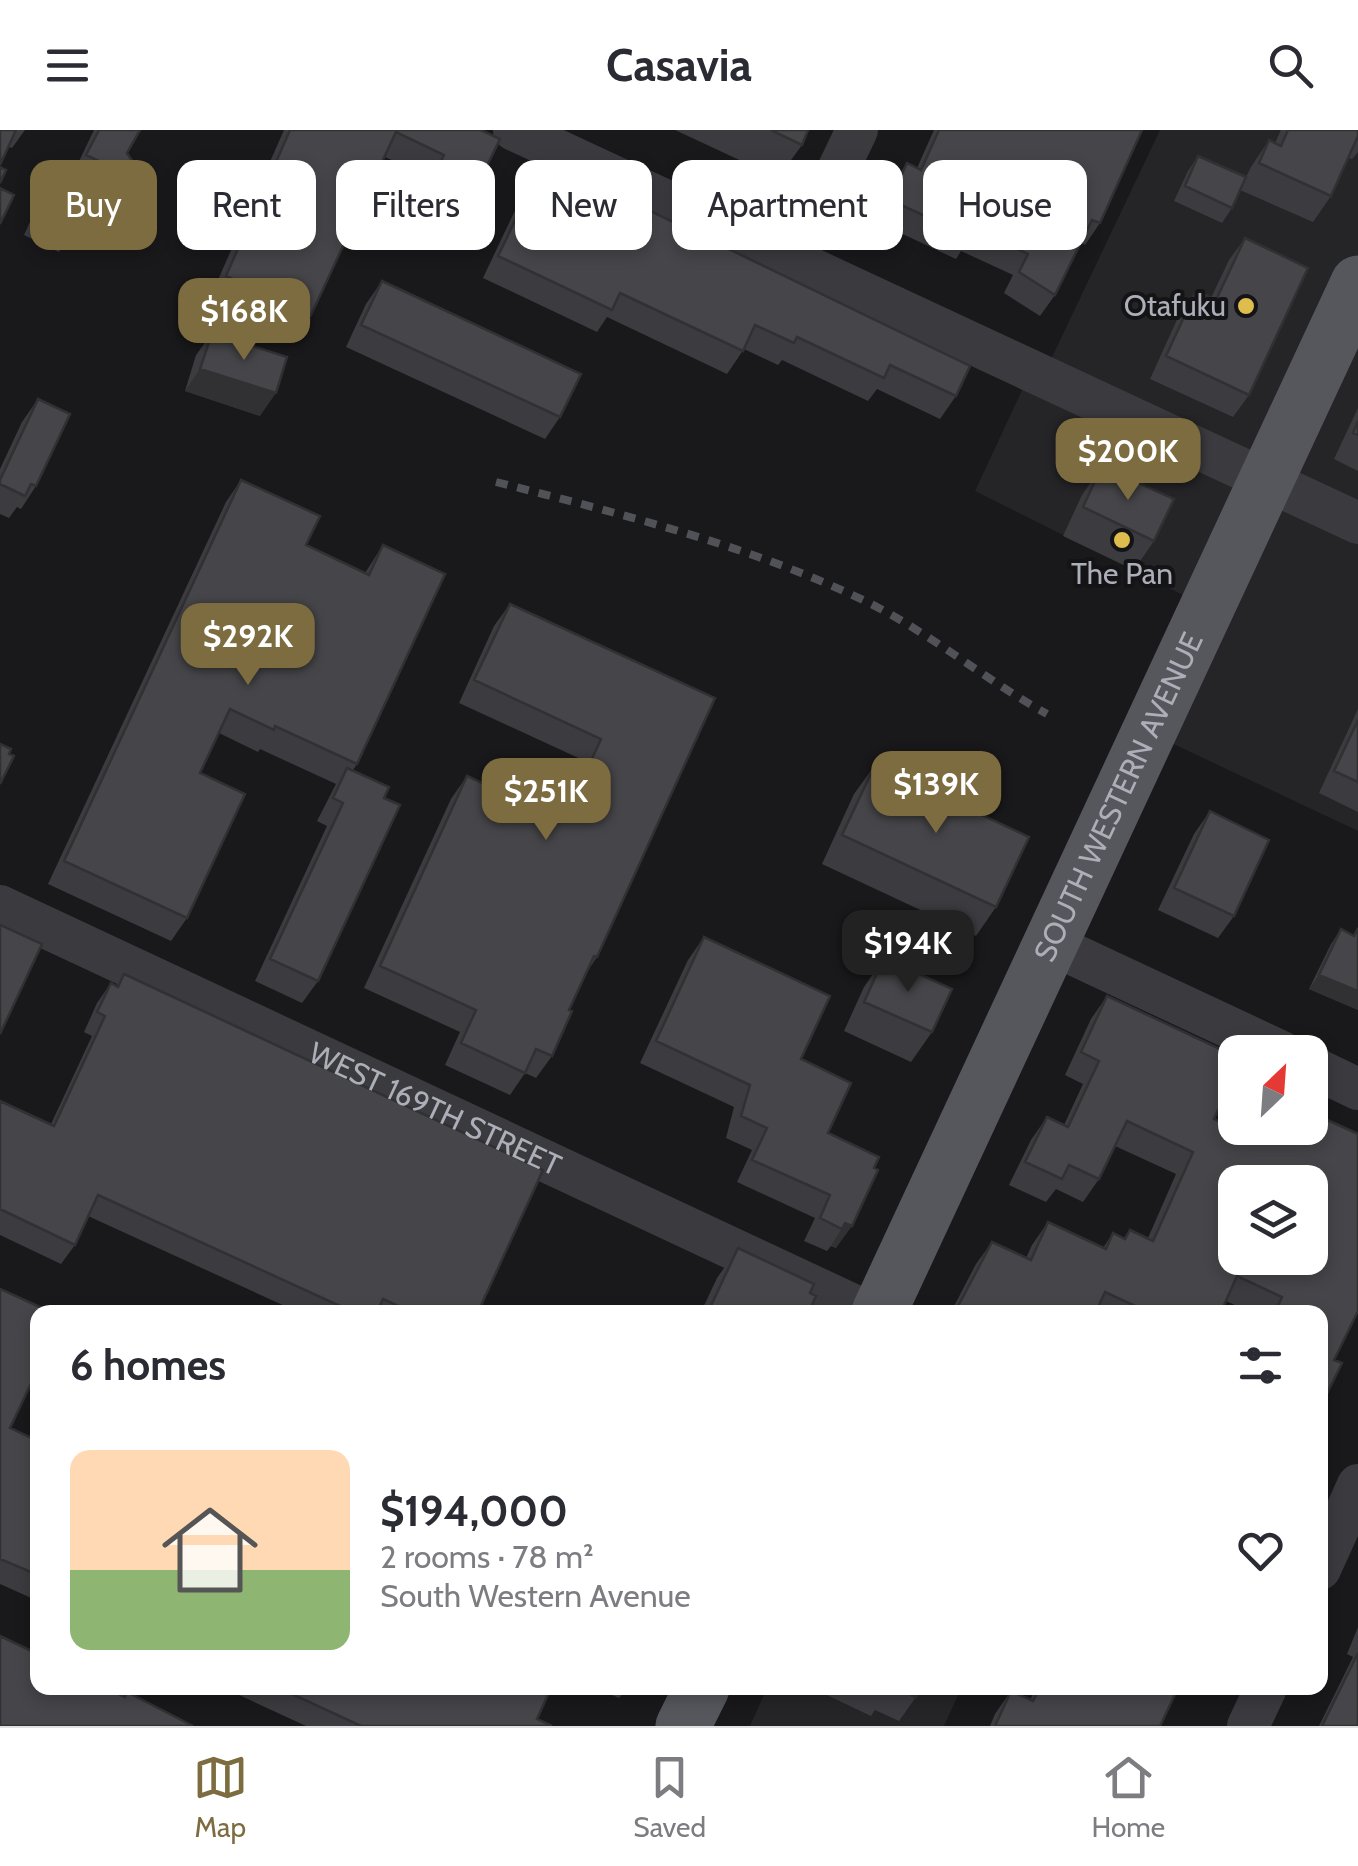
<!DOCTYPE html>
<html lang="en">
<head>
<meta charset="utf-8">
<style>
	:root { --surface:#fff; --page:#f2f2f3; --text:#2b2b33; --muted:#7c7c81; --line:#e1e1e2; --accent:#7c6c3f }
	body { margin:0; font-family:Cabin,sans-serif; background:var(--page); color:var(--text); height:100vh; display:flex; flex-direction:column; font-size:38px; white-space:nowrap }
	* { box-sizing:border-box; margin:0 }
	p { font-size:32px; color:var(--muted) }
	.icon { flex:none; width:55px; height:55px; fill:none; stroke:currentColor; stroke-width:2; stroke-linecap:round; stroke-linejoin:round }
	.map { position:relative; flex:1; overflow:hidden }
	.details { position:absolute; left:30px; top:1175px; width:1298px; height:390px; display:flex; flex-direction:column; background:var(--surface); border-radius:20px; box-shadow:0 5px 15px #0003 }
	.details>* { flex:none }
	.top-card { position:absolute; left:30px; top:30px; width:1300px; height:90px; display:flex; gap:20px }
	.needle { width:65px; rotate:25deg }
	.tools { position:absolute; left:1218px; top:905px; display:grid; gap:20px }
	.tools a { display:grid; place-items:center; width:110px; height:110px; border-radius:20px; background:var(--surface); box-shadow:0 5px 15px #0003; font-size:50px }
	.price { position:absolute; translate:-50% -85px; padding:0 22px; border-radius:20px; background:var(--accent); color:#fff; font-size:32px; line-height:65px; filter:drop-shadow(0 2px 5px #0008) }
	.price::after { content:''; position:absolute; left:50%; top:60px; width:30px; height:22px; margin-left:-15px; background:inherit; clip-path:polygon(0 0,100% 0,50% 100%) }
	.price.current { background:#222; color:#fff }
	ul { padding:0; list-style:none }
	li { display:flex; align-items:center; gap:30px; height:250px; padding:0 40px }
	li span { display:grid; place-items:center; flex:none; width:280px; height:200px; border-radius:20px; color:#555 }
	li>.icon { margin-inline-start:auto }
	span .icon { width:120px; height:120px; fill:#fffc; stroke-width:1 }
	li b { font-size:42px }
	h2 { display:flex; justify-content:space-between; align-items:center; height:120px; padding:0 40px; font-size:42px }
	.pill { padding:0 35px; border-radius:20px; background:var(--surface); box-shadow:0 5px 15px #0003; font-size:35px; line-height:90px }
	.pill.current { background:var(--accent); color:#fff }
	header { display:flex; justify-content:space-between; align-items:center; height:130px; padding:0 40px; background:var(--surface); font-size:45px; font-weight:700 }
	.tabs { display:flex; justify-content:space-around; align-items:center; height:140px; border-top:2px solid var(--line); background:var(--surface); font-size:28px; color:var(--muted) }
	.tabs a { display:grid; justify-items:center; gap:5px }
	.tabs .current { color:var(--accent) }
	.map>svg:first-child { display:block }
	.built { fill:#252427 }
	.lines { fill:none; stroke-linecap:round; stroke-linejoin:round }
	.minor { stroke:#3a3a3f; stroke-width:42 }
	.major { stroke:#56575d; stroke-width:55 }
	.rail { stroke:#515257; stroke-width:8; stroke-dasharray:12 10; stroke-linecap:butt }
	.wall { fill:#3c3c40 }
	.shaded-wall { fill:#313134 }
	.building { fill:#46464a; stroke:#313134; stroke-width:2.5; fill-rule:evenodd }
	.poi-dot { fill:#debc4d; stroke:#141315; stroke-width:4 }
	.labels { text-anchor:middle; stroke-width:8; stroke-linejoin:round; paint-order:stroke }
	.poi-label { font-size:30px; fill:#acafb8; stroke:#141315; text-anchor:end }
	.street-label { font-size:30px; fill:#acafb8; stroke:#141315 }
</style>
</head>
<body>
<header><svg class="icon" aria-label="menu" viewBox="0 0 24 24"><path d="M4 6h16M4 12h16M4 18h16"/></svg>Casavia<svg class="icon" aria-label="search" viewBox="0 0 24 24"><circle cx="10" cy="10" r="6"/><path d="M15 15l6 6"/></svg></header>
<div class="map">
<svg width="1358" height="1596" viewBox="0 0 1358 1596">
	<rect width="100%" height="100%" fill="#19181a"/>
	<!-- built -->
	<path class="built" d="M1160,0h198v701l-210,-99 59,-125 -232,-116 56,-120 12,5z
		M767,1558h179l13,5 -15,33h-194z"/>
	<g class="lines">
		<!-- minor -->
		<g class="minor">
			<path d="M514,0l844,393"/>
			<path d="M794,132l63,-132"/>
			<path id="s1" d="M0,776l868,406"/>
			<path d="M1051,814l231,108"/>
			<path d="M1310,936l48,23"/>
			<path d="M1320,1439l38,-84"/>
			<path d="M1248,1596l18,-38"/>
		</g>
		<!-- major -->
		<g class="major">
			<path id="s2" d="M879,1182l479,-1029"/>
			<path d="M683,1596l19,-38"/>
		</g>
		<!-- rail -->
		<path class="rail" d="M496,352c124,32 253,63 369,119 64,31 119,78 182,113"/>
	</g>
	<!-- wall -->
	<path class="wall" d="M0,0h25l-13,18 -3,-1z
		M94,0h46l-13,23 20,31 -16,23 -60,-29z
		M284,0h197l-15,79 -15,22 -39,-19 17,-35 -44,-20 -74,158 -15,22 -86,-39z
		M675,0h133l-6,15 -24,33z
		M934,0h208l-42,93 -15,22 -4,-2 -26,52 -15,21 -36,-23 9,-18 -52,-24 -5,8 -81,-38 17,-36 15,-22 10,5z
		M1281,0h77v22l-6,7 -4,-1 -17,38 -18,26 -73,-32 -8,18 -10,15 -48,-22 14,-30 10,-15 48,21 5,-10 18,-27 6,3z
		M572,43l384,223 -16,23 -63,-30 -9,12 -86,-41 -4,5 -34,-16 -17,25 -120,-57 -10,15 -114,-54 36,-76 16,-23 24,12z
		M50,61l24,39 -15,22 -35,-17 10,-22z
		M1245,108l4,157 -16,22 -83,-38 30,-66 16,-22 15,7 18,-38z
		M382,151l178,136 -15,22 -199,-92 20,-43z
		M212,203l48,83 -75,-25 11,-36z
		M38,269l-2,87 -15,23 -4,-2 -8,11 -9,-4v-45l22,-47z
		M1358,278v63l-24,-12z
		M1102,336l52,75 -20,29 -71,-34 19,-41z
		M241,350l65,65 59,28 18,-28 -26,219 -4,6 31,28 -66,183 -16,22 -47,-22 72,-155 -10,-5 19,-37 -76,-35 -2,3 -39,-19 -19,40 -13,145 -16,23 -123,-57 178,-382z
		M510,474l205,94 -118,259 -12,18 -16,35 -17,46 -16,22 -11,-5 -15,22 -65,-30 15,-33 -96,-44 87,-189 16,-23 92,42 26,-57 -126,-58 35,-77z
		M1358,579v103l-39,-19z
		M875,635l121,142 -20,29 -154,-72 32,-70z
		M1210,681l24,105 -16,22 -60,-28 36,-76z
		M1358,798v82l-49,-21 22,-45 10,-15 12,6z
		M704,807l97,122 27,74 51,24 -43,91 -5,-2 -4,5 -23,-10 11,-23 -78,-36 15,-32 -26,-12 8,-31 -94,-44 48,-103z
		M884,828l48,74 -21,30 -67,-31 20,-44z
		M124,844l354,338h-180l-210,-96 -13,29 -14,19 -61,-29v-134l51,23 41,-88 -8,-4 13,-29 14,-20 5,3z
		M1107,866l107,123 38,18 5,-9h53l24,232 -14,48v-96h-70l-24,-11 -5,11h-270l25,-48 16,-22 34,16 6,-13 16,-23 55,26 10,-15 11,5 6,-8 18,8 28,-64 -61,-28 -16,33 -16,23 -27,-13 -10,13 -37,-17 22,-45 16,-23 17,8 19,-41 -18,-9 26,-56z
		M738,1118l72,45 -1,19h-108l16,-34z
		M0,1159l10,139 28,13v160l-38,-17z
		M1358,1497v99h-39l34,-69 -6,-3z
		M224,1558h327l-14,31 15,7h-246z
		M596,1558h31l-8,10z
		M812,1558h108l-4,9 -17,24 -24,-11 -4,6z
		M1036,1558h142l-18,38h-170l5,-12 16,-23 19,9z"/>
	<!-- shaded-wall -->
	<path class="shaded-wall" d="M200,239l76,24 -16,23 -75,-25z
		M1319,845l39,16v19l-49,-21z
		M845,1093l7,3 -16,22 -5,-2z"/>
	<!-- building -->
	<path class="building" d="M0,0h16l-16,35z
		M99,0h41l-13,23 20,31 -61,-29z
		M290,0h191l19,9 -34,70 -39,-20 17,-34 -48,-23 -85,183 -85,-39z
		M771,0h37l-6,15z
		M939,0h203l-42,93 -8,-3 -37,75 -36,-23 9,-18 -53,-25 -4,8 -81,-37 17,-37 14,7z
		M1288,0h70v6l-27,60 -72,-33 10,-23 12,6z
		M1198,26l48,21 -14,31 -47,-22z
		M0,37l6,3 -6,13z
		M572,43l398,193 -14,30 -66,-31 -6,13 -87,-41 -3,6 -39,-18 -12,26 -123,-58 -8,17 -114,-54 37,-77 27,14z
		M0,58l14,7 -14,29z
		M50,61l35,17 -11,22 -35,-17z
		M1245,108l63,30 -59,127 -83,-39 30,-65 20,9z
		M382,151l199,93 -21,43 -199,-92z
		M212,203l75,24 -11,36 -76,-24z
		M38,269l32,15 -34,72 -5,-2 -6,12 -25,-12v-4z
		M1358,291v14l-5,-2z
		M1102,336l72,33 -20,42 -71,-34z
		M241,350l79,36 -14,29 63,30 14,-30 62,29 -88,190 -82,-38 -1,4 -44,-21 -30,64 45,21 -58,124 -123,-57z
		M510,474l205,94 -118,259 -3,-1 -25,54 3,1 -20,45 -16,-7 -11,24 -64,-30 15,-33 -96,-44 87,-190 97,44 37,-81 -127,-59z
		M1358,590v62l-24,-11z
		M0,614l11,5 -2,5 5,2 -14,28z
		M875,635l154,72 -33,70 -154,-72z
		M347,638l42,19 -5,11 16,7 -82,176 -48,-22 73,-156 -10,-5z
		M1210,681l59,29 -35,76 -60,-28z
		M0,795l42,19 -42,90z
		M1358,798v63l-39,-16 22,-46 13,7z
		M704,807l126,59 -29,63 50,24 -23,50 51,24 -5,11 4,2 -26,56 -7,-3 -3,6 -22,-11 10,-23 -78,-35 15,-32 -26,-12 9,-31 -94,-44z
		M884,828l68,31 -20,43 -68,-30z
		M124,844l419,196 -65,142h-67l-28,-13 -6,13h-6l-15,-6 -3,6 -255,-117 -23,50 -75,-36v-108l54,25 51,-110 -8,-4 14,-29 7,4z
		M1107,866l128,60v19l-21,44 43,20 5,-11h48v-16l48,22v177l-24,49 8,3 -22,45v-96h-45l7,-15 -45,-21 -16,36h-73l-43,-20 -9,20h-141l37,-70 39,18 17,-38 58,27 7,-16 12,6 5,-9 23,11 40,-89 -66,-31 -28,58 -30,-14 -7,14 -37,-17 22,-45 21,10 31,-66 -18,-9zM1235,1052h75v76h-75z
		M738,1118l76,36 -4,9 6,3 -7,16h-101z
		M0,1159l51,23h-13v57l-28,59 28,13v134l-38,-16z
		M0,1506l38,18v34h68l19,9 2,-5 66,34h-193z
		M1358,1523v73h-36z
		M279,1558h272l-14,31 15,7h-191z
		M896,1558h24l-4,9z
		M1040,1558h138l-18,38h-165l16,-35 22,10z"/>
	<!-- markers -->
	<g class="poi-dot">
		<circle cx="1246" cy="176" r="10"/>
		<circle cx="1122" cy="410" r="10"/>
	</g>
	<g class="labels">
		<!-- poi labels -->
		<g class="poi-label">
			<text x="1226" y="186">Otafuku</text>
			<text x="1122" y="454" text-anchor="middle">The Pan</text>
		</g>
		<!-- street labels -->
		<g class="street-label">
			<text dy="10" stroke="none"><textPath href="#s2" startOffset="568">SOUTH WESTERN AVENUE</textPath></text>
			<text dy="10" stroke="none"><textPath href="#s1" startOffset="480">WEST 169TH STREET</textPath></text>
		</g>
	</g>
</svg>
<div class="tools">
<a><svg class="needle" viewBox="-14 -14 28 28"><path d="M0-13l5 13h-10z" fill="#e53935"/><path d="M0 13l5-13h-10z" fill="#7c7c81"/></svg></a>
<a><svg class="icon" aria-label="layers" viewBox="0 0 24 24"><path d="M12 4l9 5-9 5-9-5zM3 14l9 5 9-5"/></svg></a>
</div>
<b class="price" style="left:244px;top:233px">$168K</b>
<b class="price" style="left:1128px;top:373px">$200K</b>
<b class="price" style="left:248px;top:558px">$292K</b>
<b class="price" style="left:936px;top:706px">$139K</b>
<b class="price" style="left:546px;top:713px">$251K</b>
<b class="price current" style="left:908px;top:865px">$194K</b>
<div class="top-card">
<a class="pill current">Buy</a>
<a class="pill">Rent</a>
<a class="pill">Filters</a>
<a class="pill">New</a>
<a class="pill">Apartment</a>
<a class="pill">House</a>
</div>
<section class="details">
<h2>6 homes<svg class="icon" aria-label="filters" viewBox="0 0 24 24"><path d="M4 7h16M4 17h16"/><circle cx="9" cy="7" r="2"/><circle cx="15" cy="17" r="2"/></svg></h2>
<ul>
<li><span style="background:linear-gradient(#ffd9b3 60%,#8fb573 0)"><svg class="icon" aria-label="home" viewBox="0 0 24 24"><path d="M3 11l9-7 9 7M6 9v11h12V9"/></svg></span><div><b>$194,000</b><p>2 rooms · 78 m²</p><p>South Western Avenue</p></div><svg class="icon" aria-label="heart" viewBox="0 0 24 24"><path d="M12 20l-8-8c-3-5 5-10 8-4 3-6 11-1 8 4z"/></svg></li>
</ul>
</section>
</div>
<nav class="tabs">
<a class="current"><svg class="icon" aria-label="map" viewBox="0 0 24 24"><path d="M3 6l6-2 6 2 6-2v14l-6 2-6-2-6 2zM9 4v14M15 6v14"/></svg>Map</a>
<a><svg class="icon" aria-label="saved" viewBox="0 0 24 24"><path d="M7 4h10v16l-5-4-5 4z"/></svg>Saved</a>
<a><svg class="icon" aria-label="home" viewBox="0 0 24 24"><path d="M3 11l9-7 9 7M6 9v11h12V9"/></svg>Home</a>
</nav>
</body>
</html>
